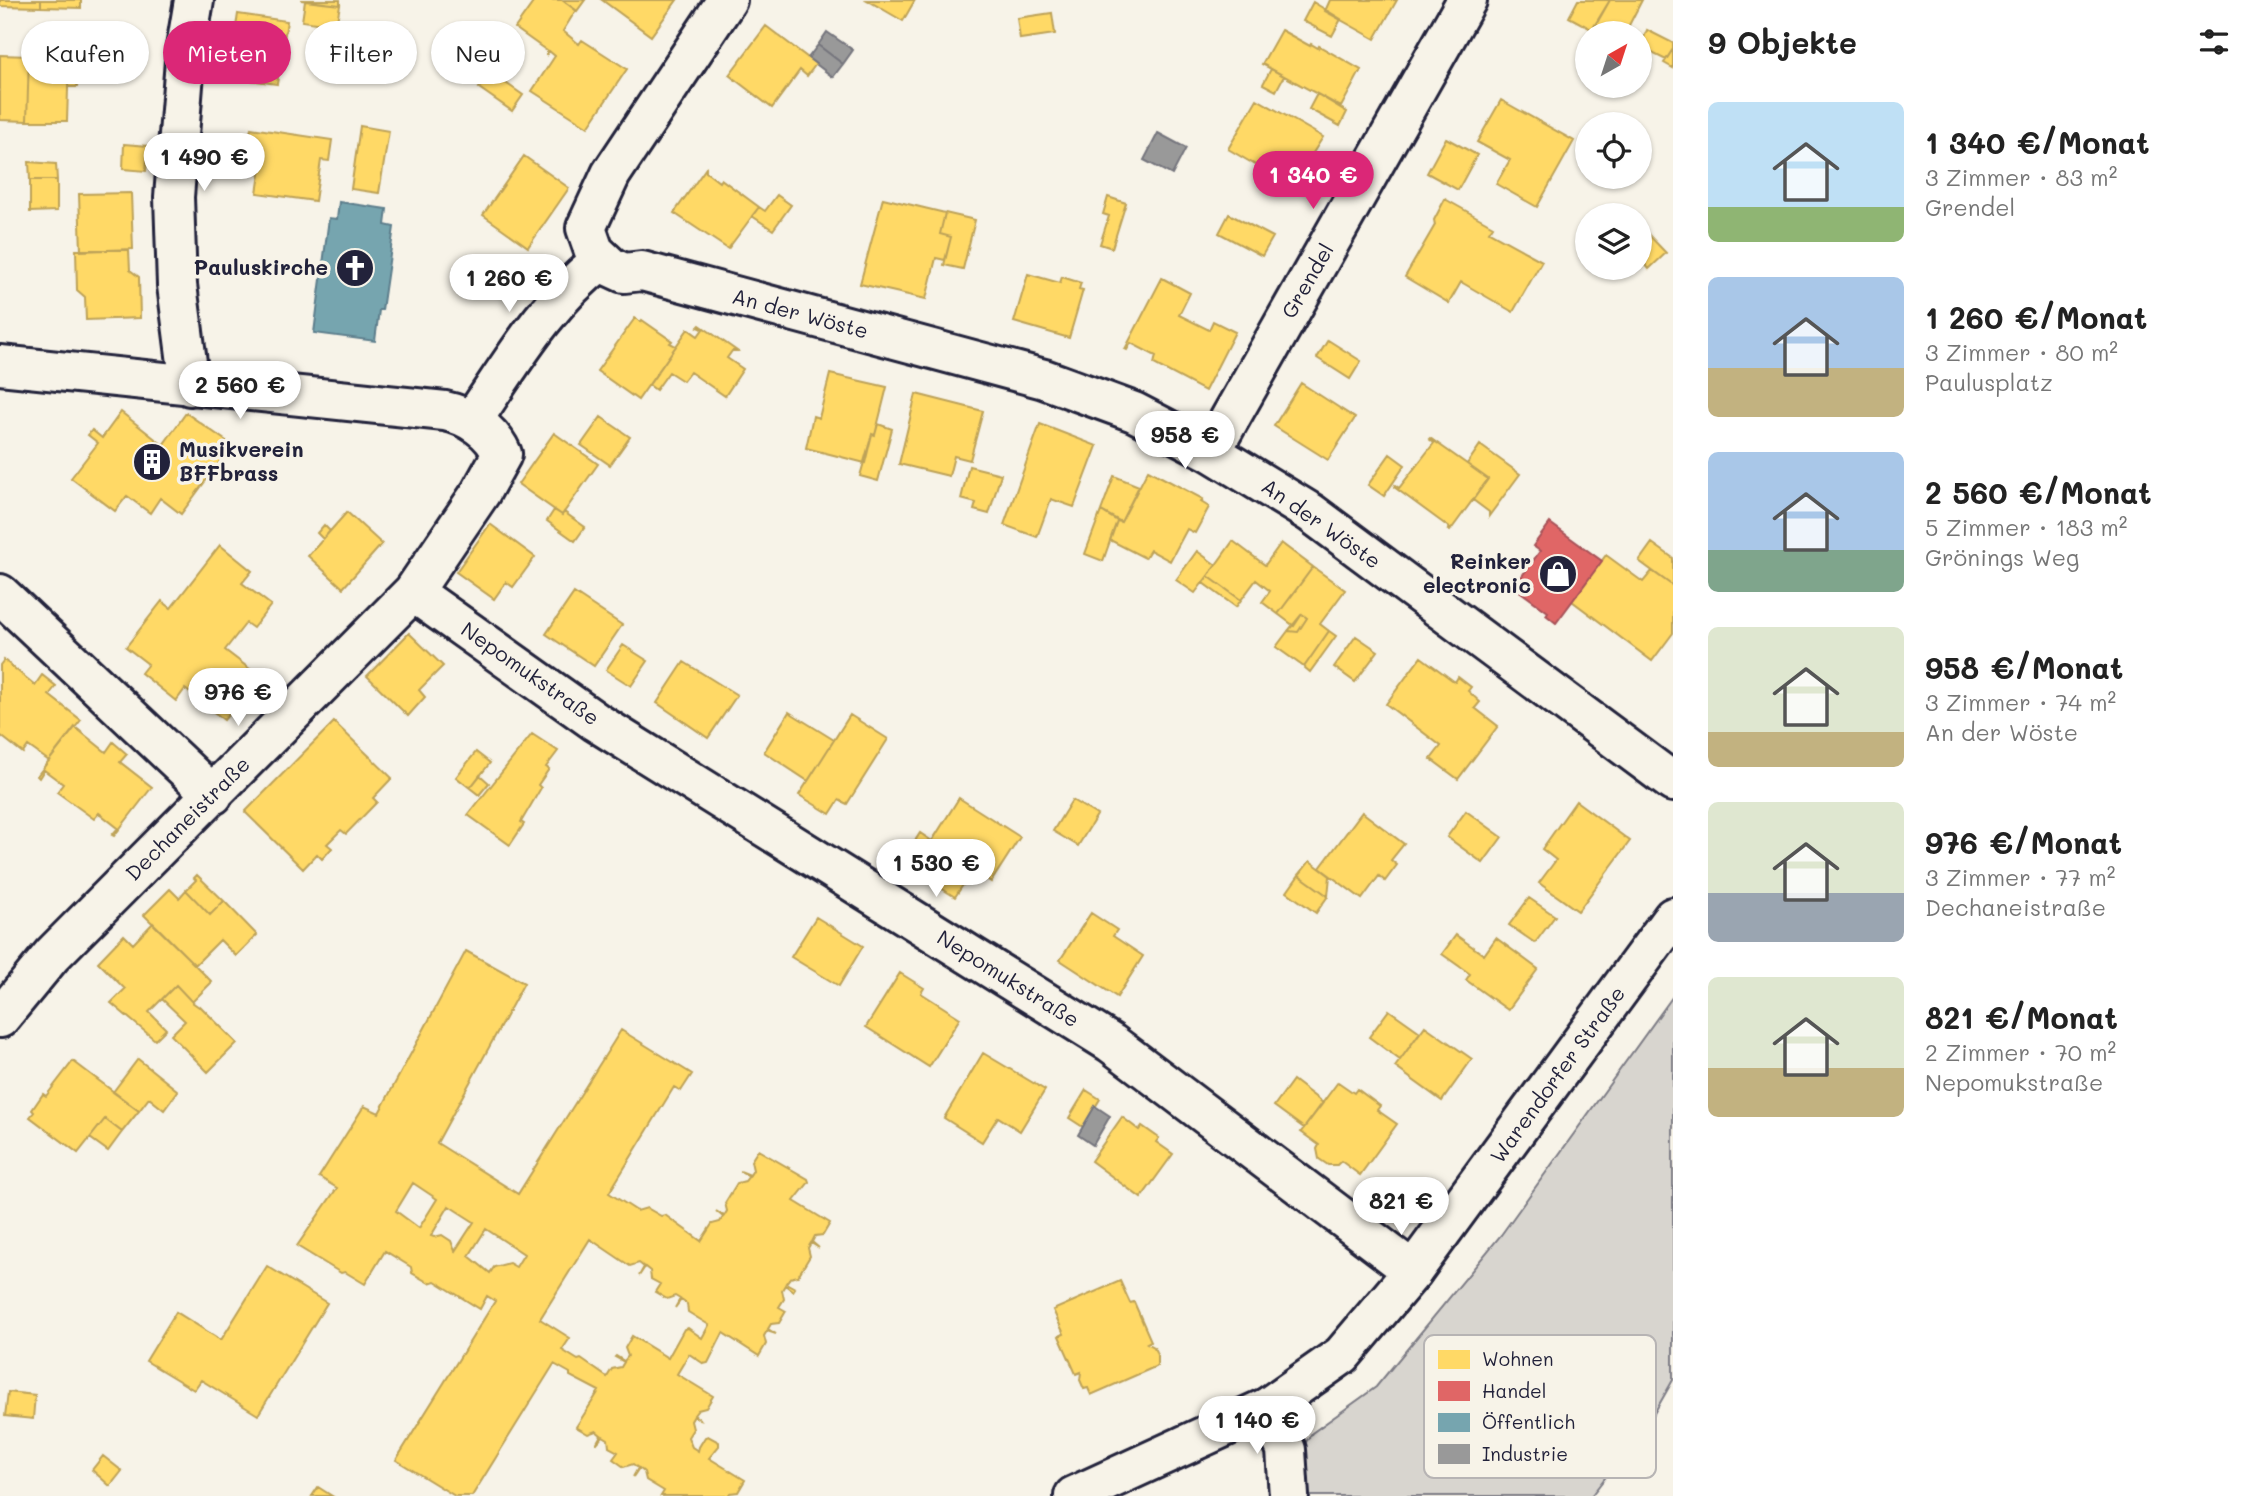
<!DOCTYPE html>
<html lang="de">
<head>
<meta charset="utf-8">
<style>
	:root { --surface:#fff; --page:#f6f6f6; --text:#222; --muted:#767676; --accent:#db2777 }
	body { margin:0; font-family:Mali,sans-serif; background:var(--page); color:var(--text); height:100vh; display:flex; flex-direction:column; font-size:26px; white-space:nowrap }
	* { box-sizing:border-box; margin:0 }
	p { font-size:23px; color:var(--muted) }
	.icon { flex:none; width:38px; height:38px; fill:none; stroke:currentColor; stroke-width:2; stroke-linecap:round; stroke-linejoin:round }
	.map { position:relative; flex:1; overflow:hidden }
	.drawer { display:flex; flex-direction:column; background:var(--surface); width:595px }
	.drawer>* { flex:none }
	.guide { position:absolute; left:21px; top:21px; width:665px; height:63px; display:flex; gap:14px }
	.needle { width:46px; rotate:39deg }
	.controls { position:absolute; left:1575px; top:21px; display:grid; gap:14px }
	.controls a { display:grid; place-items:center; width:77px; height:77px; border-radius:50%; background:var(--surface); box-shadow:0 2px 5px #0004; font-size:35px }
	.price { position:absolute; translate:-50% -60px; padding:0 16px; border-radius:24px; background:#fff; color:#222; font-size:23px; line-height:46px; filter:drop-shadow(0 2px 4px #0008) }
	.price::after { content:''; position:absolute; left:50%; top:42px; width:21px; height:16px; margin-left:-10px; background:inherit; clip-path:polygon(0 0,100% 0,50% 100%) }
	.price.active { background:var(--accent); color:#fff }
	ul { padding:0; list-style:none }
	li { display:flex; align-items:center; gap:21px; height:175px; padding:0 35px }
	li span { display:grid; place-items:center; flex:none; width:196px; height:140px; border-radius:10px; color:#555 }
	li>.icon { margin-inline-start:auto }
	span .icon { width:84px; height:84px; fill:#fffc; stroke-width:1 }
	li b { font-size:30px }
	h2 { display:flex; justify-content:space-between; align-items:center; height:84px; padding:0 35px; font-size:30px }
	.pill { padding:0 24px; border-radius:32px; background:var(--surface); box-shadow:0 2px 5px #0004; font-size:24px; line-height:63px }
	.pill.active { background:var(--accent); color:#fff }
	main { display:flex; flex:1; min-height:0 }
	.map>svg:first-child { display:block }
	.green { fill:#d8d5cf; stroke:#7d7c85; stroke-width:2 }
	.homes { fill:#ffd966; stroke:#bda259; stroke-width:2; fill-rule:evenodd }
	.shops { fill:#e06666; stroke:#a75259; stroke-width:2 }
	.public { fill:#76a5af; stroke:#5d7e8c; stroke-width:2 }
	.industry { fill:#999; stroke:#75757d; stroke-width:2 }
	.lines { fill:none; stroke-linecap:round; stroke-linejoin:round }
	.minor-casing { stroke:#22223b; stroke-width:44 }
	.major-casing { stroke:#22223b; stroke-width:44 }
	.minor { stroke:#f7f3e8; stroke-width:38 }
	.major { stroke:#f7f3e8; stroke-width:38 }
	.labels { text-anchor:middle; stroke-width:7; stroke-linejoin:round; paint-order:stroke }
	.poi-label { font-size:21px; font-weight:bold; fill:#22223b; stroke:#f7f3e8; text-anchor:end }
	.street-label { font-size:21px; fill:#22223b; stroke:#f7f3e8 }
	.key { fill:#f7f3e8; stroke:#b7b4b4; stroke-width:2 }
	.key-label { font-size:19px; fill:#22223b }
</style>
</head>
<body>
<main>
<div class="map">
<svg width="1673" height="1496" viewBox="0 0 1673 1496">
	<rect width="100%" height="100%" fill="#f7f3e8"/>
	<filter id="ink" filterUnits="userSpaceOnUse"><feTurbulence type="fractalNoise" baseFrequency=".0143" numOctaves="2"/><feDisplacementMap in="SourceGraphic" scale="14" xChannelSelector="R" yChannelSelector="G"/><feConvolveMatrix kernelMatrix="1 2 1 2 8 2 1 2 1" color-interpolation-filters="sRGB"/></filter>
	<g filter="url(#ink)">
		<!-- green -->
		<path class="green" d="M1673,996v384l-21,37 -61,79h-287l-4,-45 12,-18 64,-46 125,-152z"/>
		<!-- homes -->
		<path class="homes" d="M0,0h41v7l-41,-1z
			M41,0h40v8l-40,-1z
			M301,0h39v5z
			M535,0h27l14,10 -13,21 16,13 3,-4 45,29 -39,58 -56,-36 23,-35 -6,-5 -2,3v-3l-32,-23z
			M562,0h23l-8,11z
			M602,0h75l-26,36z
			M867,0h48l-12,21z
			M1330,0h67l-22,39 -50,-28z
			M1578,0h32l-17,30 -24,-13z
			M1610,0h32l-17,33h-35z
			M305,1l35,4 -4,21 -34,-5z
			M1313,2l28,17 -9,17 -29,-15z
			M1052,13l3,21 -35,5 -3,-21z
			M238,14l49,7 -10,63 -49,-7z
			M766,26l50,38 -9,12 -7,-6 -28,38 -43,-33z
			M1281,30l29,16 1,-2 7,4 1,-2 42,24 -20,37 -79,-43z
			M1647,30l26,13v6l-7,11 -26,-13z
			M1673,49v19l-9,-5z
			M0,55l29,1 -2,65 -27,-1z
			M29,56l40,1 -2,64h-40z
			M69,57l9,1 -1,29h-9z
			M1271,69l13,7 -8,15 -13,-7z
			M490,72l33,23 -11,16 -33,-23z
			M1317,94l30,18 -7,14 -31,-17z
			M1257,99l66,38 -36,57 -22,-13 4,-8 -41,-24z
			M1501,100l73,41 -37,66 -41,-23 14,-24 -33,-18z
			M360,126l29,5 -10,62 -28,-4z
			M251,128l81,12 -3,21 -8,-1 -6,41 -58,-8 6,-38 -16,-2z
			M1446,138l31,17 -19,35 -31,-17z
			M124,144l24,2 -2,25 -23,-2z
			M524,156l45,32 -41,59 -45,-32z
			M29,162l27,2 1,16h-27z
			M706,168v4l13,10 2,-3 38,28 -31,42 -54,-36z
			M30,180h27v31l-27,1z
			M131,193l2,56 -52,2 -2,-57z
			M777,195l14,10 -18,25 -21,-14 7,-9 6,4z
			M1108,197l18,6 -14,45 -12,-4 9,-28 -6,-2z
			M883,198l62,15 -5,21 11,3 -6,23 -9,-2 -10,41 -66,-15z
			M1445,199l48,27 -4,6 53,29 -29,51 -52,-30 -12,21 -44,-26 30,-52 -1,-5z
			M945,213l30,7 -12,49 -19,-4 7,-28 -11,-3z
			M1229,214l44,23 -11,19 -43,-23z
			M1645,231l21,22 -17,16 -9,-11v-22z
			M76,250h53l1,20 9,7 1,41 -54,2 -1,-23 -8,-7z
			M1028,274l32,9 2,-6 19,6 -2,6 4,1 -14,48 -55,-16z
			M1162,278l28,15 -11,22 30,15 4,-9 22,11 -30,59 -51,-27 2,-8 -25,-13 -4,7 -2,-1z
			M635,318l6,4 1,-2 30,21 -2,2 6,3 -38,54 -41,-29z
			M700,325l37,26h-5l-5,7 16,11 -18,27 -35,-24 -7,9 -14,-9 -13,18 -7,-5 39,-56 10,7 5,-7 -5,-2z
			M1328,340l33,21 -11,18 -33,-21z
			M830,374l57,13 -12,48 -3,-1 -7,29 -59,-15 7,-32 6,2z
			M1301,383l54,35 -27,42 -54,-34z
			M916,394l67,17 -13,49 -16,-4 -5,20 -50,-12z
			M121,412l42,33 23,-32 46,32 -51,69 -21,-16 -10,15 -23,-17 -12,15 -44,-33 27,-35 -10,-8 4,-5 10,8z
			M601,417l29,20 -20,28 -29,-20z
			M878,424l14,5 -14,52 -18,-5 12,-42 3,1z
			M1040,424l57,22 -23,61 -23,-8 -14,38 -33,-12z
			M554,433l44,31 -36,51 -44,-31z
			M1430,438l58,41 -38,52 -2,-1 2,-2 -56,-41 1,-2 4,3 35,-45 -5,-4z
			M1480,445l40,29 -31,42v-4l-16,-12 15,-21 -21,-15z
			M1390,454l15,11 -21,31 -16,-11z
			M969,466l32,8 -12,40 -15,-4 2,-7 -15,-4z
			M1148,470l55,29 -2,3 8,5 -14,26 -8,-4 -17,32 -20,-11 -5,8 -35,-18 7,-19 4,1z
			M1114,476l25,10 -18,36 -20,-11z
			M554,510l8,5 2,-3 21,15 -10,14 -28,-20z
			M1101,511l16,10 -14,40 -18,-7z
			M347,512l35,32 -39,44 -35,-32z
			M490,524l45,33 -22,30 -7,-5 -12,17 -38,-27z
			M324,525l6,6 -7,8 -6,-6z
			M1233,541l32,24 16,-22 32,24 -35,47 -16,-12 8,-11 -14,-11 -15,20 -33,-24z
			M1652,543l21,15v28l-34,-25z
			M220,545l32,26 -10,12 29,22 -18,23 -7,-5 -21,27 34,26 -35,44 -39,-31 -9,12 -35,-28 7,-9 -22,-17 36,-46 9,7z
			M1197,551l19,14 -21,28 -19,-13z
			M1606,555l37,27 9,-11 21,15v47l-21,28 -80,-60z
			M1313,567l32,23 -25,34 9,7 -25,36 -28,-20 12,-16 10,1 9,-14 -5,-4 -8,12 -16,-12z
			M1208,576l33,24 -5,7 -33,-24z
			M574,593l48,32 -28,41 -48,-32z
			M1302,614l5,4 -9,14 -10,-1z
			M1329,631l7,5 -26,36 -6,-5z
			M409,633l34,33 -24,24 6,7 -17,19 -41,-40z
			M1356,636l22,15 -23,31 -21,-15z
			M623,645l25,16 -17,25 -25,-16z
			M1421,657l34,25 3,-5 13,10 -3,4 12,11 -5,6 23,18 -40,53 -27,-20 10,-13 -55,-42z
			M4,660l31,25 7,-10 14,11 -7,9 32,25 -32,41 -21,-15 -5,7 -23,-18v-70z
			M684,662l53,33 -29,43 -51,-35z
			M789,712l45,28 -26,41 -44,-29z
			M850,715l38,24 -41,65 -8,-4 -9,14 -31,-19z
			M334,722l58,56 -19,20 4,4 -31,32 -5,-4 -14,14 5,4 -10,11 -5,-5 -14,15 -58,-57z
			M75,727l31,25 7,-10 14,12 -7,8 32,25 -38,49 -2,-1 6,-7 -19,-15 -5,6 -37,-27 6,-8 -19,-14 -5,8 -2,-2z
			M532,734l26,17 -12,16 3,2 -11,16 3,3 -20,34 3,2 -14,21 -42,-30z
			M476,752l14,11 -20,25 -14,-11z
			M480,775l9,8 -10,12 -9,-7z
			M959,798l61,39 -29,45 -18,-12 -18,27 -54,-34 19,-30 12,8z
			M1072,800l25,15 -19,31 -25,-15z
			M1576,801l54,40 -52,70 -39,-28 17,-23 -14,-11z
			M1466,811l36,26 -19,26 -36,-26z
			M1362,812l42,32 -13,16 6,5 -12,16 -6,-5 -17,23 -42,-31z
			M1310,861l20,15 -2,20 -29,-21z
			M197,875l27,26 -14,14 -24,-25 10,-10 -2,-2z
			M1299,875l29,21 -12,17 -29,-21z
			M170,889l9,9 7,-8 24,25 14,-14 33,34 -21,21 -16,-16 -25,25 -51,-50z
			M1529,898l26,18 -20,27 -26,-18z
			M1091,913l26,17 -4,6 30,20 -26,41 -57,-37z
			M816,917l47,29 -24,40 -48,-29z
			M153,923l59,59 -20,20 -16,-17 -27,27 17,17 -11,11 -44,-37 14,-14 -27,-27 26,-27 9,9z
			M1456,935l28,20 12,-17 42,31 -30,41 -42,-30 4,-6 -28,-20z
			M466,951l58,32 -87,160 81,51 103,-164 71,44 -11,17 -7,-4 -65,106 28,18 10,-3 14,8 4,-1 36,26 11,-17 8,-2 3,-5 -7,-6 8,5 3,-5 -2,-8 12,-20 8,-2 4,-5 -9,-5 10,4 3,-5 -2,-9 7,-11 50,29 1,3 -15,19 36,22 -7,12 -8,1 -3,6 7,6 -8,-5 -3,5 2,8 -12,20 -8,2 -4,5 9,5 -2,3 -8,-6 -3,5 2,9 -5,8 7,4 -7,12 -8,1 -3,5 8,5 -9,-3 -3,5 2,8 -7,12 -36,-23 -15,30 -4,1 -15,-10 -12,20 36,22 -7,12 -8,2 -4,5 8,6 -8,-5 -3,5 2,8 -5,8 4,10 6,4 1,-4 6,-10 3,-1 11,6v4l-10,12 36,22 -7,12 -8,1 -2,3h-67l3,-5 -18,-11 -2,-8 -5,-4 -6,9 5,-9 -5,-4 -9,3 -11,-8 5,-7 -9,-5 -1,-8 -5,-3 -7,8 5,-9 -5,-4 -8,3 -12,-7 23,-36 -29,-15v-3l-16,-9 -82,132h-17l-59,-36 99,-159 -8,-5 -7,13 -45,-28 -6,2 -17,-10 -1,-6 -26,-16 -20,33 -20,-12 -4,1 -44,-27 40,-58 -18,-11 45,-71 15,7zM413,1183l24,16 -18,29 -23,-17zM449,1206l25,16 -19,29 -4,-10 -9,-6 -8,2 -3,-1zM486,1229l38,25 -8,13 -7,-4 -15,4 -4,6 -21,-17zM590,1239l40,27 9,-3 5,4 -5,9 6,-9 5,4 1,8 9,5 -5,8 12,7 8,-3 5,3 -5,9 6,-8 6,4 1,8 21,13 -7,13 -14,-10 -4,1 -16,29 -36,-22 -7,12 3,8 -4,5 -8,-5 -1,1 9,5 -3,5 -9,2 -5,8 -26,-18 -3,1 -16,-10 8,-12 -30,-19z
			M900,973l24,15 -3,5 39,25 -31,49 -63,-40z
			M176,985l16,17 7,5 1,-1 37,37 -29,29 -37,-37 14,-14 -23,-22z
			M1389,1010l31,22 -20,28 -31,-23z
			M1425,1026l47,33 -30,42 -47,-34z
			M983,1053l62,37 -25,41 -22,-14 -16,25 -38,-24z
			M138,1059l40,32 -14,19 -15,-12 -10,13 -26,-19z
			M73,1061l66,50 -17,21 -17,-13 -27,34 -48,-36 4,-5 -2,-2 11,-16 3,2z
			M1293,1080l30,23 -19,25 -30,-22z
			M1338,1082l16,11 3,-4 23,17 -3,4 20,14 -37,51 -19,-14 -4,4h-9l-9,-6 -2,-10 2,-4 -18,-13z
			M1086,1090l14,9 -17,28 -14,-9z
			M1122,1117l17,13 3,-4 17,12 -3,4 17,12 -32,44 -50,-37z
			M105,1119l17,13 -14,19 -18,-13z
			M267,1266l60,37 -69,112 -57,-35 -7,10 -48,-29 30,-49 45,28z
			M1120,1281l10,22 4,-1 17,39 -4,2 7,4 3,8v11l-66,29 -3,-7 -4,1 -4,-9 1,-8 -5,2 -17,-38 5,-2 -11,-24z
			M8,1392l27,3 -2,24 -28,-3z
			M103,1456l19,15 -12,15 -18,-16z
			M318,1487l14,9h-20z"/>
		<!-- shops -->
		<path class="shops" d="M1550,523l52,38 -46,62 -10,-8 2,-3 -34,-25 26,-36 -7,-5z"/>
		<!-- public -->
		<path class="public" d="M339,202l48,7 -2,16 9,2 -12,83h-3l-4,31 -61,-8 15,-115 8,1z"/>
		<!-- industry -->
		<path class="industry" d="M827,32l26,18 -10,14 -25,-19z
			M818,45l25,19 -10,13 -25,-19z
			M1158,133l28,15 -14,27 -28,-15z
			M1095,1106l15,10 -17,29 -15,-10z"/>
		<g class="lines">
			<defs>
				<path id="minor" d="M727,0l-116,174 -25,54 8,23 17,16 13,6 18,-2 402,108 90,33 77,40 100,61 362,269
					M0,365l445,46c24,5 47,20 57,43l-21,38 -68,100 -361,363 -52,63
					M190,386l-13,-101 -3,-88 12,-149 8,-48
					M472,421c39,-57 75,-120 130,-161
					M1211,452l256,-452
					M413,592l183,130 515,321 302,228
					M0,594l213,201
					M1268,1407l18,43 3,46"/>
				<path id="major" d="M1074,1496l194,-89 74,-52 71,-84 260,-354"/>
			</defs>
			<!-- minor casing -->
			<use href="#minor" class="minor-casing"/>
			<!-- major casing -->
			<use href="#major" class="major-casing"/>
			<!-- minor -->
			<use href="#minor" class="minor"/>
			<!-- major -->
			<use href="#major" class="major"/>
		</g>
	</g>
	<!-- icons -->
	<defs>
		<symbol id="church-disc" viewBox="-11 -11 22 22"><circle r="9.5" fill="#22223b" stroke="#f7f3e8"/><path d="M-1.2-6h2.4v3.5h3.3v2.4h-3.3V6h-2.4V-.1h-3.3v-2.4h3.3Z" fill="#fff"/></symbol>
		<symbol id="building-disc" viewBox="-11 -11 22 22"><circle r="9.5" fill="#22223b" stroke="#f7f3e8"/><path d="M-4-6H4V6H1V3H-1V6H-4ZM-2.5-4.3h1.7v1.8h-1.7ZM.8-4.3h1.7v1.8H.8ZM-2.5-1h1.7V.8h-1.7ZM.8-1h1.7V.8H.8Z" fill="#fff"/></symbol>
		<symbol id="shop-disc" viewBox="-11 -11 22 22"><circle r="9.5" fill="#22223b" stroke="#f7f3e8"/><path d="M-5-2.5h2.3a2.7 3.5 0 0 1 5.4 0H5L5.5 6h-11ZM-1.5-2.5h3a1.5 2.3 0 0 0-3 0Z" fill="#fff"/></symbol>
	</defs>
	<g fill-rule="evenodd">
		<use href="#church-disc" x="333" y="246" width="44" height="44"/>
		<use href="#building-disc" x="130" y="440" width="44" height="44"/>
		<use href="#shop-disc" x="1536" y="552" width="44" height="44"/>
	</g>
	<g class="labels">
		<!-- poi labels -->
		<g class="poi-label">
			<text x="328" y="275">Pauluskirche</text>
			<text x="179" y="457" text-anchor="start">Musikverein<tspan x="179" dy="24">BFFbrass</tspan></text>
			<text x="1531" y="569">Reinker<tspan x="1531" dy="24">electronic</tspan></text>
		</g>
		<!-- street labels -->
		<g class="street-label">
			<text transform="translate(1308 281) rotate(-60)" y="7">Grendel</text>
			<text transform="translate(800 314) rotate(15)" y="7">An der Wöste</text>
			<text transform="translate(1321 524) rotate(35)" y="7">An der Wöste</text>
			<text transform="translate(530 674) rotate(35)" y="7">Nepomukstraße</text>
			<text transform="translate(188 819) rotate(-45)" y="7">Dechaneistraße</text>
			<text transform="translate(1008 979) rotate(32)" y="7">Nepomukstraße</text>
			<text transform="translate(1558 1075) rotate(-54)" y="7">Warendorfer Straße</text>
		</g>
	</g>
	<!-- legend -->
	<rect x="1424" y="1335" width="232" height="143" rx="10" class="key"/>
	<rect x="1438" y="1350" width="32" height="19" fill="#ffd966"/>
	<rect x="1438" y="1381" width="32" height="20" fill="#e06666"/>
	<rect x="1438" y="1413" width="32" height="19" fill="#76a5af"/>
	<rect x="1438" y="1444" width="32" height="20" fill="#999"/>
	<g class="key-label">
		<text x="1482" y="1366">Wohnen</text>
		<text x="1482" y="1398">Handel</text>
		<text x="1482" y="1429">Öffentlich</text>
		<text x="1482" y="1461">Industrie</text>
	</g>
</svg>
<div class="controls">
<a><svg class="needle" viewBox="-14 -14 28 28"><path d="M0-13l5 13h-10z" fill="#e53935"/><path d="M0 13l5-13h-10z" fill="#767676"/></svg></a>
<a><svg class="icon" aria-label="locate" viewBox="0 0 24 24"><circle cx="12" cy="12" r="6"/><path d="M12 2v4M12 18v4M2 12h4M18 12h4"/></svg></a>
<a><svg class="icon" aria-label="layers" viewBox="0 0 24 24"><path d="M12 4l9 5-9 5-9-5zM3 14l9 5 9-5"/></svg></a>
</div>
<b class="price" style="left:204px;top:193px">1 490 €</b>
<b class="price active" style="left:1313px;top:211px">1 340 €</b>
<b class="price" style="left:509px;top:314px">1 260 €</b>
<b class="price" style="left:240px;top:421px">2 560 €</b>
<b class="price" style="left:1185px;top:471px">958 €</b>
<b class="price" style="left:238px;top:728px">976 €</b>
<b class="price" style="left:936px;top:899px">1 530 €</b>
<b class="price" style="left:1401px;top:1237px">821 €</b>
<b class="price" style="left:1257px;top:1456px">1 140 €</b>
<div class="guide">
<a class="pill">Kaufen</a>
<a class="pill active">Mieten</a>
<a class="pill">Filter</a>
<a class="pill">Neu</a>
</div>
</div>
<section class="drawer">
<h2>9 Objekte<svg class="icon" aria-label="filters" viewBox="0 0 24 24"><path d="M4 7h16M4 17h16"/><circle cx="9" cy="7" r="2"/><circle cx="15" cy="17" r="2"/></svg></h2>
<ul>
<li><span style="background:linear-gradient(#bfe0f5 75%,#8fb573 0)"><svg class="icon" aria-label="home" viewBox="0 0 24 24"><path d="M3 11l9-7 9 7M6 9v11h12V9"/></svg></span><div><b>1 340 €/Monat</b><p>3 Zimmer · 83 m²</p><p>Grendel</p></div></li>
<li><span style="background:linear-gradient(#a9c7e8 65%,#c2b280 0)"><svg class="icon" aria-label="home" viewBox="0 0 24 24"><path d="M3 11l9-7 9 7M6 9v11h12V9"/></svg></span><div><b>1 260 €/Monat</b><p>3 Zimmer · 80 m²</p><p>Paulusplatz</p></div></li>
<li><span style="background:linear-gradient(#a9c7e8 70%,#7fa58c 0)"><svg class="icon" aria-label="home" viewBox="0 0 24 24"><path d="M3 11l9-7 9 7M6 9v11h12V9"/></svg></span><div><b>2 560 €/Monat</b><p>5 Zimmer · 183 m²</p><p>Grönings Weg</p></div></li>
<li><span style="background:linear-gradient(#dfe7d0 75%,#c2b280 0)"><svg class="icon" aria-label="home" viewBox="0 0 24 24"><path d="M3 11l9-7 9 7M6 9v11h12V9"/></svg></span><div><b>958 €/Monat</b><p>3 Zimmer · 74 m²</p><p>An der Wöste</p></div></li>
<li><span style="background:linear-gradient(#dfe7d0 65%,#9aa5b1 0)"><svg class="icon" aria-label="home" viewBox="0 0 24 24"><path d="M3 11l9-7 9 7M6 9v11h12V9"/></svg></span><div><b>976 €/Monat</b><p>3 Zimmer · 77 m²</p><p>Dechaneistraße</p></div></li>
<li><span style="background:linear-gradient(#dfe7d0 65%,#c2b280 0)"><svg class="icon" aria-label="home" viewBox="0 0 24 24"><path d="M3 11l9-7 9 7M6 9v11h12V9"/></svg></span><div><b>821 €/Monat</b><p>2 Zimmer · 70 m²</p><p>Nepomukstraße</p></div></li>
</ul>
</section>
</main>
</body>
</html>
